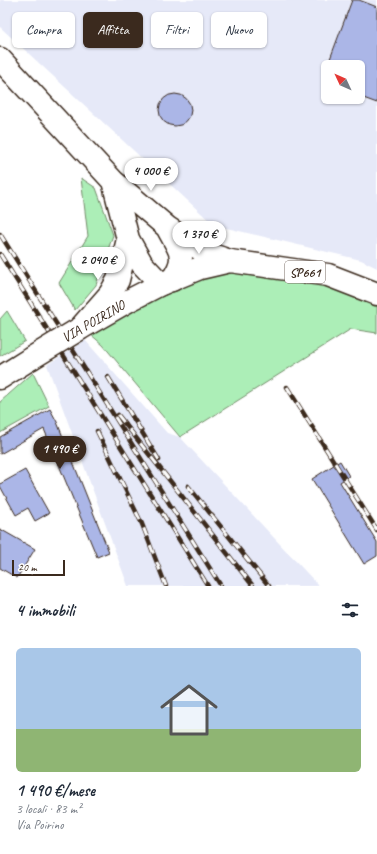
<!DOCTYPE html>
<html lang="it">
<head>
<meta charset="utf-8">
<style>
	:root { --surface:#fff; --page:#f2f2f3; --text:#1f2937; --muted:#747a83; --line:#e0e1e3; --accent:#3b2a1e }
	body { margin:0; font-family:Caveat,sans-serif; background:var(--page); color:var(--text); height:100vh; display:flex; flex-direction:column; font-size:15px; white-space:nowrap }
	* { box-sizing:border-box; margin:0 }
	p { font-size:13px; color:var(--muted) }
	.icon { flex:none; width:22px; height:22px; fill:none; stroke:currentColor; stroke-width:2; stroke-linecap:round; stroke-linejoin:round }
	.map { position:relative; height:586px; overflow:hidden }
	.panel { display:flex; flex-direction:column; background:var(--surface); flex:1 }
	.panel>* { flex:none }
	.hud { position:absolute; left:12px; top:12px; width:353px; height:36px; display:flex; gap:8px }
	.needle { width:26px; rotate:314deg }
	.controls { position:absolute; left:321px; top:60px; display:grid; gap:8px }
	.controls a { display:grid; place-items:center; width:44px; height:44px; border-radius:6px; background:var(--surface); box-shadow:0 1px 3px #0004; font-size:20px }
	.scale { position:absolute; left:12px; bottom:10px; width:53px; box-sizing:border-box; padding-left:4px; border:2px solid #3b2a1e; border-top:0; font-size:11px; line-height:14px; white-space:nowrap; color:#3b2a1e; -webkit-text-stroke:3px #fff; paint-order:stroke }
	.price { position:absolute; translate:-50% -34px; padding:0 9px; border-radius:14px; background:#fff; color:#222; font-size:13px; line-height:26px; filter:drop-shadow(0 1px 2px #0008) }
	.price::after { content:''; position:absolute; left:50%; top:24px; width:12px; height:9px; margin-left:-6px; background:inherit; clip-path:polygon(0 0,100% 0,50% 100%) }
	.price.on { background:var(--accent); color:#fff }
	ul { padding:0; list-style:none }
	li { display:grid; align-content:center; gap:8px; height:212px; padding:0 16px }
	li+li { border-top:1px solid var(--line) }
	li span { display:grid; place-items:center; height:124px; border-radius:6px; color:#555 }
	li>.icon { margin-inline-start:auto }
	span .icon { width:72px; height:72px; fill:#fffc; stroke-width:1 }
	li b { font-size:17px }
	h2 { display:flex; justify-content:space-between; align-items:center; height:48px; padding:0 16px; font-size:17px }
	.pill { padding:0 14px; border-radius:6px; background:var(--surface); box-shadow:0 1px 3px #0004; font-size:14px; line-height:36px }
	.pill.on { background:var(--accent); color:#fff }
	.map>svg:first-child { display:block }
	.built { fill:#e6e9f8; fill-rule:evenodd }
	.green { fill:#aceeb7; stroke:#748c6a }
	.building { fill:#abb6e7; stroke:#3b2a1e }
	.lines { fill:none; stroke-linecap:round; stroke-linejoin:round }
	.secondary-casing { stroke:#3b2a1e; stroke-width:25 }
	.primary-casing { stroke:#3b2a1e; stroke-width:25 }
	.secondary { stroke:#fff; stroke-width:22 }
	.primary { stroke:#fff; stroke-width:22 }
	.rail-casing { stroke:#3b2a1e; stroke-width:4.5 }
	.rail { stroke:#fff; stroke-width:3; stroke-dasharray:9; stroke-linecap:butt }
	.primary-bridge-casing { stroke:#3b2a1e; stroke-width:25; stroke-linecap:butt }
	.primary-bridge { stroke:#fff; stroke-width:22 }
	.labels { text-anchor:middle; stroke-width:3.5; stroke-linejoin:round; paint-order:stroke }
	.shield { fill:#fff; stroke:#766a62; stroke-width:1 }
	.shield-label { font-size:13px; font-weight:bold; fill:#3b2a1e }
	.street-label { font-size:14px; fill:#3b2a1e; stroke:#fff }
</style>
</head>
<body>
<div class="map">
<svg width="377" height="586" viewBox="0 0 377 586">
	<rect width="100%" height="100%" fill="#fff"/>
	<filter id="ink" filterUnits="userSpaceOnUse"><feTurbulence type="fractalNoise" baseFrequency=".025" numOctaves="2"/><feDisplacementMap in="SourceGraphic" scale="8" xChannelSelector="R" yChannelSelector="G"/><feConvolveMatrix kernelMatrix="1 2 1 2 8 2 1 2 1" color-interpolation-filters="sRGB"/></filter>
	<g filter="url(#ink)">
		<!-- built -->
		<path class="built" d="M0,0h377v268l-16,-8 -147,-35 -214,-198zM328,67h30v30h-30z
			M85,340l82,93 13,4 139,149h-191l-81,-221z"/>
		<!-- green -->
		<path class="green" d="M81,178l15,10 17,47 -17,50 -21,25 -16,-27 29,-47z
			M267,269l110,30v34l-26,-4 -171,108 -77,-92 -14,-12 63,-36 67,-24z
			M7,311l18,30 -25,15v-37z
			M33,373l16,33 -49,27v-31z"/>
		<!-- building -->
		<path class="building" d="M352,0h7l18,7v96l-19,-7v-29h-31z
			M159 110a16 16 0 1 1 32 0a16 16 0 1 1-32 0Z
			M50,409l7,13 52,130 -12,5 -53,-128 -44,25v-17z
			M340,461l9,15 -9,6 37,60v14l-13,8 -52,-85z
			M25,470l24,43 -14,8 -7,-13 -12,7 -16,-29v-2z
			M0,529l35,20 -18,29 -17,-10z"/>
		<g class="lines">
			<defs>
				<path id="secondary" d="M0,59l113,122 55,47 38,25 24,8
					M113,181l15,58 14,25 19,20
					M168,229c12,23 20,27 4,51
					M82,326l28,-32 8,-14 10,-41"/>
				<path id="primary" d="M81,328l47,-27 33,-17 39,-16 30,-7 98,14 49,19
					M0,378l30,-19"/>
			</defs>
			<!-- secondary casing -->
			<use href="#secondary" class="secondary-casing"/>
			<!-- primary casing -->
			<use href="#primary" class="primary-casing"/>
			<!-- secondary -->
			<use href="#secondary" class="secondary"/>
			<!-- primary -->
			<use href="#primary" class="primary"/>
			<defs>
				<path id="rail" d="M0,234l221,352
					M0,254l208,332
					M108,377l51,83
					M287,387l90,143
					M118,415l135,171
					M97,431l45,93 24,62
					M188,486l81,100"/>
			</defs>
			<!-- rail casing -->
			<use href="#rail" class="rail-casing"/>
			<!-- rail -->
			<use href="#rail" class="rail"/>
			<defs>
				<path id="primary-bridge" d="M30,359l51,-31"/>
			</defs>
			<!-- primary-bridge casing -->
			<use href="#primary-bridge" class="primary-bridge-casing"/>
			<!-- primary-bridge -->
			<use href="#primary-bridge" class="primary-bridge"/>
		</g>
	</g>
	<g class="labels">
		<!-- shield labels -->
		<rect class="shield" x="285" y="261" width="40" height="22" rx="3"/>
		<g class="shield-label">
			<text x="305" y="277">SP661</text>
		</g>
		<!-- street labels -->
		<g class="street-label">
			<text transform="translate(93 321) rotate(-30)" y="5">VIA POIRINO</text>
		</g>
	</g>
</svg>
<div class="controls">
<a><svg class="needle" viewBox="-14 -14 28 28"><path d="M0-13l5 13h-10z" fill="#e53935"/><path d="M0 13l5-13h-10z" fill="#747a83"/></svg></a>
</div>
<div class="scale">20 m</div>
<b class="price" style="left:151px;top:192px">4 000 €</b>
<b class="price" style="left:199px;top:255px">1 370 €</b>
<b class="price" style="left:98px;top:281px">2 040 €</b>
<b class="price on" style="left:60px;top:470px">1 490 €</b>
<div class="hud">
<a class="pill">Compra</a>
<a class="pill on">Affitta</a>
<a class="pill">Filtri</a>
<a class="pill">Nuovo</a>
</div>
</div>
<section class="panel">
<h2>4 immobili<svg class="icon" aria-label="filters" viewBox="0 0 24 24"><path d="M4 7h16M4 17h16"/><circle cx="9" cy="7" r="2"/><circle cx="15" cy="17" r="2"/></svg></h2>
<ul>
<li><span style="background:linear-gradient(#a9c7e8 65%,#8fb573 0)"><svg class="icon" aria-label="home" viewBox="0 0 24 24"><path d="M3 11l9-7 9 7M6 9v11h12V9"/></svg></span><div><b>1 490 €/mese</b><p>3 locali · 83 m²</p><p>Via Poirino</p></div></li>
</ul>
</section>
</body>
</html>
